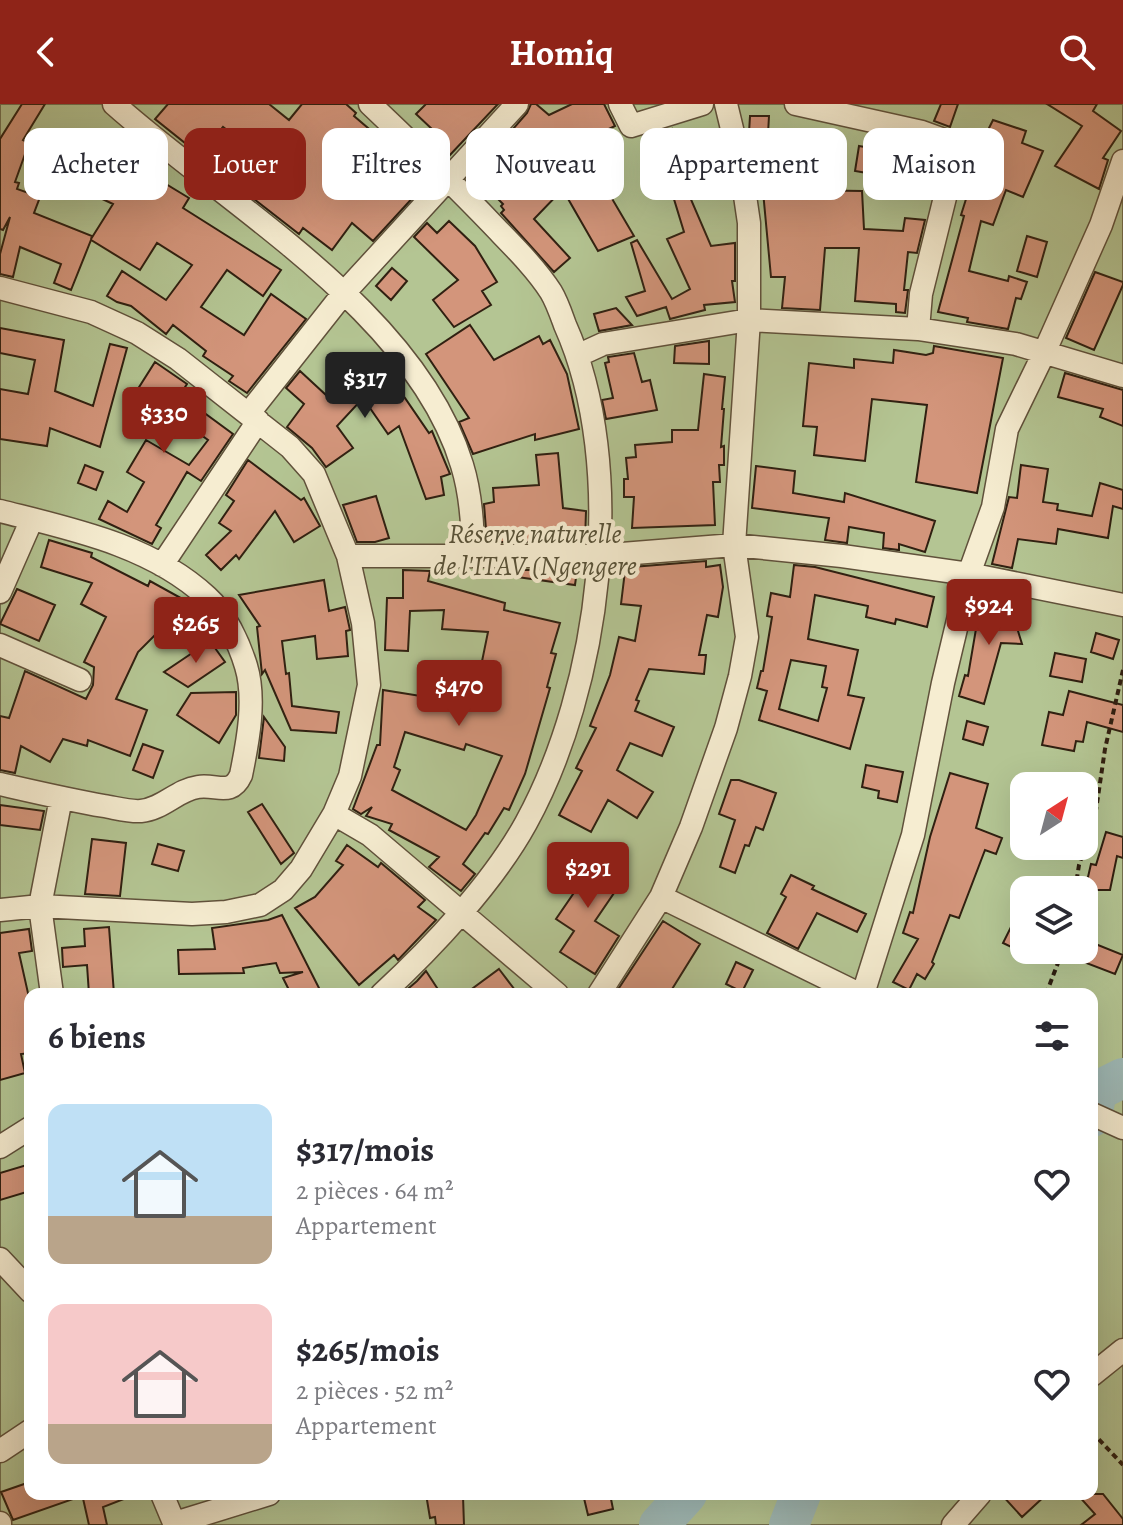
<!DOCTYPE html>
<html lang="fr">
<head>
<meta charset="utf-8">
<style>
	:root { --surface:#fff; --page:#f2f2f3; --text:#2b2b33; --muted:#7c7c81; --accent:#8f2418 }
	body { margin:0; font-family:Alegreya,serif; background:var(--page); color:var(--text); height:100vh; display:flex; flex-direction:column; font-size:30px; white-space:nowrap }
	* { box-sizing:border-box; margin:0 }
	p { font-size:26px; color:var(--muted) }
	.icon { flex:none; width:44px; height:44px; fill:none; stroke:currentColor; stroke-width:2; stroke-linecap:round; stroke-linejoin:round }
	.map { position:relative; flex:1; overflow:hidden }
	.drawer { position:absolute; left:24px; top:884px; width:1074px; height:512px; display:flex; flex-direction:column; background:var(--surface); border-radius:16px; box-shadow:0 8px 32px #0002 }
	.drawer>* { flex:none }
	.top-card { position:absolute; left:24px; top:24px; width:1076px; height:72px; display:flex; gap:16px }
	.needle { width:52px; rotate:36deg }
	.tools { position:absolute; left:1010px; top:668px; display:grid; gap:16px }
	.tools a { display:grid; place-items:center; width:88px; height:88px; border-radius:16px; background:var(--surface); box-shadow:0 8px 32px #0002; font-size:40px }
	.price { position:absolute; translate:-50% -68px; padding:0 18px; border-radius:8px; background:var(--accent); color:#fff; font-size:26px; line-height:52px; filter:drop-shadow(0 2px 4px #0008) }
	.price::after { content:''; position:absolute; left:50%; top:48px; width:24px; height:18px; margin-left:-12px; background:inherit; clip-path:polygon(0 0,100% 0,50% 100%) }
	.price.active { background:#222; color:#fff }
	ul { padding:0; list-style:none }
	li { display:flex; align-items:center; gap:24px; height:200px; padding:0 24px }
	li span { display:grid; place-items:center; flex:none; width:224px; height:160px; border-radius:16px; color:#555 }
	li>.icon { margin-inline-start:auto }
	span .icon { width:96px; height:96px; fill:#fffc; stroke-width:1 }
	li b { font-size:34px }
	h2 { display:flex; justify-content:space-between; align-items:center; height:96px; padding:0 24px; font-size:34px }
	.pill { padding:0 28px; border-radius:16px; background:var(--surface); box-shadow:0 8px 32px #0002; font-size:28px; line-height:72px }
	.pill.active { background:var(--accent); color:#fff }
	header { display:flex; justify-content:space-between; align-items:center; height:104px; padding:0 24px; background:var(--accent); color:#fff; font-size:36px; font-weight:700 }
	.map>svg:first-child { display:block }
	.green { fill:#b4c593; stroke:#727252; stroke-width:2; fill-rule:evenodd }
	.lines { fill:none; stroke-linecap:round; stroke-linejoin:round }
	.river { stroke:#9fbbb9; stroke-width:40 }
	.building { fill:#d3957b; stroke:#302011; stroke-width:2; fill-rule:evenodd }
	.minor-casing { stroke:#60513b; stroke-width:25 }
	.path { stroke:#302011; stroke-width:4; stroke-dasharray:6 4; stroke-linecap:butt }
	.minor { stroke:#f6edd1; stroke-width:22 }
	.labels { text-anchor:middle; stroke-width:8; stroke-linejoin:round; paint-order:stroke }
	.park-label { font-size:28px; font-style:italic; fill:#585238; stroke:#f6edd1 }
</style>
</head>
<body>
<header><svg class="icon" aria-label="back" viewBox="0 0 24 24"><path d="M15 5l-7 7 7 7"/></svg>Homiq<svg class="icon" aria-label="search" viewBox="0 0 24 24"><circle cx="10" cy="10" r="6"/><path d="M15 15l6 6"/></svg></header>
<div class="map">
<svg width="1123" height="1421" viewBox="0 0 1123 1421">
	<rect width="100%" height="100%" fill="#f1e3b8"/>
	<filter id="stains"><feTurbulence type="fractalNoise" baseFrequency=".0025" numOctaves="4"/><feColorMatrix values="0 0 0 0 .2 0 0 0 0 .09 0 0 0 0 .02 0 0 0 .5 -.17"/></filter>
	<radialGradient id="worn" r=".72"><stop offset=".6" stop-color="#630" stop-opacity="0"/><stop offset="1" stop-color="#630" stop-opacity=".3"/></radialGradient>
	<!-- green -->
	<path class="green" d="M0,0h1123v1421h-1123zM1024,682h60v60h-60zM1024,786h60v60h-60zM30,890h1062v500h-1062z"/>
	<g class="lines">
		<!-- river -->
		<path class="river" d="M1092,1013l5,-26 26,-13
			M659,1421l28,-31
			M789,1421l12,-31"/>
	</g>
	<!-- building -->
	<path class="building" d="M22,0h23l-22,36 6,3 -14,39 4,1 -2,6 23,8 -6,16 58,23 -1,3 22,-35 -30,-14 18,-39 40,18 48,29 -6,10 98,62 -18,26 -36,-26 -26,37 43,28 27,-41 35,25 -59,74 -18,-12 4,-5 -30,-20 3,-5 -33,-26 -7,9 -35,-28 -14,-4 -10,-6 15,-25 44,29 26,-35 -35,-22 -17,27 -49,-30 -20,50 -17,-7 7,-19 -41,-17 -7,30 -13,-3v-20l10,-37 -7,13 -3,-1v-90z
		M168,0h101l20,16 13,-16h44l10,9 -2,3 75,64 -56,61 -21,-18 -20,27 -29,-22 -4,6 -45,-35 4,-6 -9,-8 18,-24 -44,-34 -23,28 -45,-36z
		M426,0h72l-49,52 -21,-21 5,-5 -17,-16z
		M531,0h5l13,11 23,-11h32l11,22 -33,16 -5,-10 -15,18 -32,6 33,33 -29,30 36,39 -16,14 -53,-59 3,-3 -3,-4 2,-2 -27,-27 37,-36 -6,-5 20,-23z
		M941,0h17l-8,23 -16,-6z
		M1047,0h50l-4,7 28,20 -18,27 5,2 -9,29 -44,-23 27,-40z
		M750,12h19l-1,18 -19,-1z
		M993,16l33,11 -4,12 21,8 -20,46 -17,-7 -13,35 -12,-4 -12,50 39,10 1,-5 18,6 -6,17 -5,-1 -8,31 -41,-7 1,-4 -30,-6 26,-96 -3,-1 11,-35 9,3 10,-40 -8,-3z
		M672,25l4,15 40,-12 12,44 -42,12 25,58 24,-3v38h-3l3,21 -31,3 1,5 -35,9 -4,-12 -29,9 -11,-19 19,-6 -14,-48 6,-3 35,59 18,-10 -23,-50 17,-7 -29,-95z
		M884,36l34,13 -6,18 -34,-14z
		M859,42l18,3 -4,25 -18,-3z
		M791,52l2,29h4v5l65,1 2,38 39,2 2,-13 20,2 -8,33 -9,-1 -4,38h4l-3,23 -9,-1v-8l-41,-3 4,-53h-34l-5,62 -38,-2 3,-31h-14l-11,-118z
		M583,74l8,14 13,-7 30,51 -36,15 -35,-61z
		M449,117l26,25 22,36 -15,9 9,14 -37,22 -21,-27 25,-20 -44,-43 13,-14 10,10z
		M1027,132l20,6 -10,35 -20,-6z
		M392,164l15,13 -16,19 -15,-14z
		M1095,168l28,10v3l-29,65 -28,-12z
		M616,204l16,17 -33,6 -5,-17z
		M470,221l24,35 45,-24 4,8 7,-4 17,34 12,55 -44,11v-6l-62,20 -14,-32 10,-4 -43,-64z
		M0,224l64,12 -9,51 38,15 17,-62 17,4 -27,99 -50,-19 -3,18 -47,-7v-50l28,5 7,-34 -35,-7z
		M709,237v23l-35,-1 1,-17z
		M934,242l69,12 -26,135 -61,-11 11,-77 -55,-6 -7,62 -51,-6 3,-28 -14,-1 6,-63 45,5v-9l39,4 1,-13 32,5 7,-2z
		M634,249l8,29 8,-2 7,30 -51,9 -4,-19 11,-2 -8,-35 4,-1 -1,-5z
		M364,250l30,28 35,51 3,-2 18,43 -9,3 3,18 -18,4 -27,-73 -11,8 -25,-36 -26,28 16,22 -27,19 -14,-19 -25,-21 17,-23 -18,-16 14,-17 26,24z
		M155,258l32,22 -7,11 53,39 -32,47 -14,-9 -31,53 5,3 -9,16 -53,-25 9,-18 19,11 17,-30 -17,-10 19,-32 43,25 19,-25 -39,-28 -7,12 -33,-21z
		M1065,269l58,17v36l-23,-9 3,-8 -45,-12z
		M704,270l21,3 -3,32h2l-3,38 3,-1v19h-5l1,17h-7l2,43 -83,3 2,-31h-10v-18h4l-2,-21 10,-1 -1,-12 37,-3v-12h26z
		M558,349l5,55 23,3 -1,31h-98l-3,-38 10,-2 -1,-14 46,-3 -3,-30z
		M248,356l53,40 3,-2 16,28 -26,16 -19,-31 -36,48 -3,-4 -15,15 -15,-15 25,-24 -12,-8 15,-22 -8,-6z
		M85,361l18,7 -7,18 -18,-7z
		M1021,361l27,4 -5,33 15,2 -1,6 35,6 8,-33 23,7v19l-10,-3 -5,32 -50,-9 -2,15 -38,-5 -6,29 -20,-4 17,-67 8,1z
		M756,362l39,5 -2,22 51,9 1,-9 90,28 -10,31 -26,-8v6l-16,-2 1,-15 -35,-6 -2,16 -22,-3 4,-22 -77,-10z
		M376,392l13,42 -14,4h-18l-14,-37z
		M49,436l43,13 -1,4 57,29 2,-5 38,21 -50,50 -22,47 31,11 -17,46 -42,-16 -1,6 -24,-7 -13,23 -29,-16 -6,27 -15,-3v-54l9,2 16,-47 61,28 7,-14 1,-18 -10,-5 22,-45 -25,-13 11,-21 -51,-16z
		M706,457v6l14,-2 3,22 -5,30 -11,-2 -8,40h7l-2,19 -55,-5 -13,31 3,1 -4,10 39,16 -12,29 -32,-13 -13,27 36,22 -16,26 -29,-18 -17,32 -32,-17 23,-44 -6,-3 20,-40 -6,-2 20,-51 9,-38 16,4 6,-35 -20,-2 4,-33 6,1 1,-5z
		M794,461l21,2 119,30 -7,30 -31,-8 -1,5 -29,-7 2,-11 -53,-11 -7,44 50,11 -10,45 16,3 -14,51 -91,-29 8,-29 -10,-3 4,-17h2l9,-54 -5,-1 4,-23 19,4zM791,556l35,6 -4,21 5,1 -9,33 -39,-12z
		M403,466l27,1 -2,10 77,22 -1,7 56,13 -9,30 5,1 -9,33 3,1 -25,86 -16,36 -5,-2 -16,26 -3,-1 -22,31 12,10 -14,17 -32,-24 10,-10 -50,-27 3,-6 -26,-8 6,-9 -11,7 -8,-5 24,-64h3l3,-55 56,9 2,-4 9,3 5,-27 24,5 9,-44 -46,-3 2,-19 -34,1 -2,40 -23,-1 2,-52h16zM405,628l59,18 2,-6 36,12 -26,59 -10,15 -74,-40 8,-20 -6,-3z
		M487,466h90l-2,15 -87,-12z
		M324,476l5,31 16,-4 5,23 -4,1 2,25 -31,3 -2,-23 -33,5 4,33 3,-1 3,33 47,6 -3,21 -45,-3 -26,-60 -3,4 -5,-47 3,-1 -21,-31z
		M17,485l38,16 -16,36 -39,-17z
		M1003,499l19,3 -4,25 4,13 -21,-1 -17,61 -25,-8 6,-21 3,1 8,-47 -3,-1 3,-22 26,3z
		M1096,529l23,7 -6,19 -22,-7z
		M210,537l15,21 -37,25 -24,-15z
		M1055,549l31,6 -4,23 -32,-6z
		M1069,587l54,14v27l-36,-10 -4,20 -7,-1 -2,10 -32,-6 7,-33 14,3z
		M236,588v23l-17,28 -42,-28 14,-22z
		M264,613l21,30 -1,14 -25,-3z
		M967,617l21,6 -5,18 -20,-6z
		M143,640l20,7 -10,27 -20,-8z
		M866,661l37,7 -6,30 -19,-4 1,-7 -17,-4z
		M950,669l38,11 -12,44 26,10 -6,16 -11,-4 -26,68 -9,-3 -18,47 2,2 -9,15 -8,-5 -8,16 -16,-8 25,-43 -15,-6 7,-21 3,1 17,-76z
		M731,676h8l37,13 -13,37 -7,-3 -7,19 -4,-1 -10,28 -15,-6 15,-47 -16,-6z
		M262,700l32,49 -13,11 -33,-52z
		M0,701l44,6 -4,19 -40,-5z
		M1106,728l17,5v21l-6,-2 -7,34h-25l6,-26 5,1z
		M92,735l34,4 -6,53 -35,-2z
		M158,740l26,7 -6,20 -26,-7z
		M581,740l36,18 -13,25 10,6 -19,28 24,15 -24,38 -35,-22 14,-21 -18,-12 26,-38 -18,-12z
		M347,741l31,22 3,-4 44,37 -7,7 18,13 -38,40 -4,-5 -35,30 -64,-77 20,-11 28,-32 -7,-4z
		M791,771l23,11 -2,3 54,25 -9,18 -40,-19 -19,36 -31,-16 19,-36 -5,-3z
		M1024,797v52l-21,-10z
		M282,811l40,79h-31l-8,-16 20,-6 -23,1 -4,-10 -33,5 1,5 -65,1 -1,-24 37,-1 -3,-21 56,-8z
		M663,817l37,23 -31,50h-40l-10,-6z
		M109,823l5,67h-25l-2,-29 -24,2 -1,-19 23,-2 -1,-17z
		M29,825l3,22 -13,2 11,49v51l-9,1 4,19 -25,7v-147z
		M1088,837l35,14 -8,19 -34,-13z
		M736,858l17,8 -11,22 -16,-8z
		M499,865l19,25h-53z
		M426,867l15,23h-39l15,-13z
		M30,1060v27l-30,9v-27z
		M30,1378v12h48l1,3 -66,23 -12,-28z
		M82,1390h52v1l-31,12 4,18h-18z
		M426,1390h23l1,3 13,-1 1,29h-28l-1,-8 -5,1z
		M583,1390h27l3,15 -25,6z
		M1001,1390h46l-25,23z
		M1077,1390h26l20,25v6h-42l14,-11z"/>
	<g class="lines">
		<defs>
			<path id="minor" d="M114,0c114,102 302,208 348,361 9,29 11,60 11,90
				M370,0c41,39 82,78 121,119 20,21 44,44 60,69 6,10 10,22 14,33 64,143 35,363 -39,498 -33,60 -94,125 -144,171
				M620,0l11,22 71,-22
				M796,0l126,28 36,13 -37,149 -3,35
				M0,184l91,24 46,21 41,26 112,88 24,27 34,82 15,67 6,62 -19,91 -16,38 -33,55 -18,21 -23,15 -34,7 -34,2 -152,-8 -40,4
				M579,251l24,-11 146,-24 169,9 98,15 107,32
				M249,309l94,-119 174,-190
				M0,407c71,18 151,34 207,86 18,16 32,46 39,69 10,33 2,75 -5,109 -10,22 -24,9 -43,12 -21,3 -35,22 -57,24 -11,1 -25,-3 -37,-5 -35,-6 -69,-14 -104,-22
				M348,452h249l137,-11 108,11 127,18 154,31
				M162,461l96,-144
				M0,488l32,-73
				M0,541l80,35
				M334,710l36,21 187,159
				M661,793l198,97
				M52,890l-12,-88 21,-108
				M599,890l62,-97 30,-70 35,-99 14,-52 7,-39 -13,-92 15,-225v-97l-9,-61 -14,-58
				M863,890l50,-159 30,-152 26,-109 24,-67 14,-78 37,-76 57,-128 22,-64
				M1092,1010l31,14
				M0,1043l30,-19
				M0,1155l30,32
				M1092,1271l31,-25
				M0,1347l30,-20
				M162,1390l13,31
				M0,1419v2
				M175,1419l94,-29
				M953,1421l27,-31"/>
		</defs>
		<!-- minor casing -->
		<use href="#minor" class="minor-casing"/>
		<!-- path -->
		<path class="path" d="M1075,786l4,-25 16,-48 10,-68 18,-79
			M1046,890l17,-44
			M1092,1328l31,33"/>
		<!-- minor -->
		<use href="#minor" class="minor"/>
	</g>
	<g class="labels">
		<!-- park labels -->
		<g class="park-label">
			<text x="535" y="439">Réserve naturelle<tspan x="535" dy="32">de l'ITAV (Ngengere</tspan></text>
		</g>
	</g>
	<rect width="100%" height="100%" filter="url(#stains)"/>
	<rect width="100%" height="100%" fill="url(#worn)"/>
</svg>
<div class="tools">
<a><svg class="needle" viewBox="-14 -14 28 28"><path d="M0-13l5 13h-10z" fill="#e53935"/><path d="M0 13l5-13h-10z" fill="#7c7c81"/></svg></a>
<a><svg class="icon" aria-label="layers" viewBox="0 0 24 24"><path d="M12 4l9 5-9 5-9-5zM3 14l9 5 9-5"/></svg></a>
</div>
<b class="price active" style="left:365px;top:316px">$317</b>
<b class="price" style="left:164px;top:351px">$330</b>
<b class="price" style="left:989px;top:543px">$924</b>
<b class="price" style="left:196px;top:561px">$265</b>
<b class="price" style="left:459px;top:624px">$470</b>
<b class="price" style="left:588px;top:806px">$291</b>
<div class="top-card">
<a class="pill">Acheter</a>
<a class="pill active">Louer</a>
<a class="pill">Filtres</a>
<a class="pill">Nouveau</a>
<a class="pill">Appartement</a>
<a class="pill">Maison</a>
</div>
<section class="drawer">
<h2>6 biens<svg class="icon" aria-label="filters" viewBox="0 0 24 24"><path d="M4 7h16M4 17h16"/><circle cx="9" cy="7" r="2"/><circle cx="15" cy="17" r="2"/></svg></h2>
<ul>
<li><span style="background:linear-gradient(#bfe0f5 70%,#b9a48a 0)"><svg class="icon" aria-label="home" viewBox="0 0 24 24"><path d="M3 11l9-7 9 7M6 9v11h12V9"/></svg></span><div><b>$317/mois</b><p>2 pièces · 64 m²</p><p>Appartement</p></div><svg class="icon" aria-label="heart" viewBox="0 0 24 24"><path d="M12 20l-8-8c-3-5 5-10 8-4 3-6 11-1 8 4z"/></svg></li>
<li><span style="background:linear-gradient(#f6c9c9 75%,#b9a48a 0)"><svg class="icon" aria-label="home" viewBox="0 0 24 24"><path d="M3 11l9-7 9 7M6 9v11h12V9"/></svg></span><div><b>$265/mois</b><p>2 pièces · 52 m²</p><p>Appartement</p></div><svg class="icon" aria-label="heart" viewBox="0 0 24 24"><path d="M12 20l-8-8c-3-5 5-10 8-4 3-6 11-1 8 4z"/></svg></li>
</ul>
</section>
</div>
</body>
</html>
